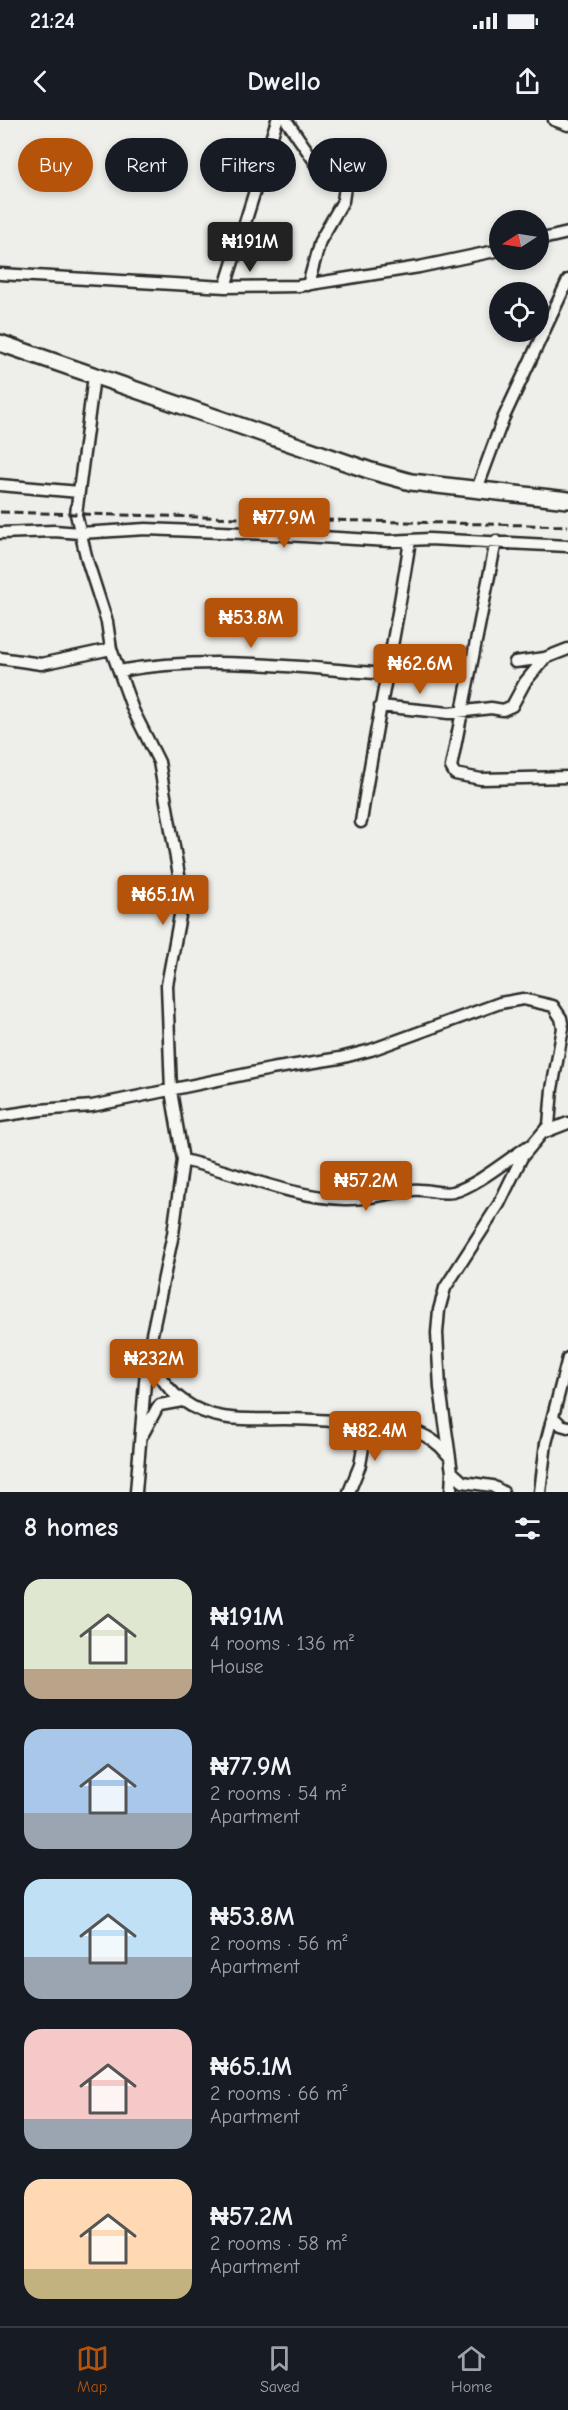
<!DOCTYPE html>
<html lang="en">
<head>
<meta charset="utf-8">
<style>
	:root { --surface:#171b24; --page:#20242c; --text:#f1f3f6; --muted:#9ea1a6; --line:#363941; --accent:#b45309 }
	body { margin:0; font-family:"Comic Neue",sans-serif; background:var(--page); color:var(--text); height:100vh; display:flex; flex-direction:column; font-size:22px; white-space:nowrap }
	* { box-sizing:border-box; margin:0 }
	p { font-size:20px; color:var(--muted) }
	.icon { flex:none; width:33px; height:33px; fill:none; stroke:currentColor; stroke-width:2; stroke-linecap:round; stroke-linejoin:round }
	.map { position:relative; height:1372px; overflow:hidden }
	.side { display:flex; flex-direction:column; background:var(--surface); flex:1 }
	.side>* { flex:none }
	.guide { position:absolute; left:18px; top:18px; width:532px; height:54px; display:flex; gap:12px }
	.needle { width:39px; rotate:258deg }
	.fabs { position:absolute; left:489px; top:90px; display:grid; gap:12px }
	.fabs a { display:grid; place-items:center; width:60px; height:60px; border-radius:50%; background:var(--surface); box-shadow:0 3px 9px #0003; font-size:30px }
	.price { position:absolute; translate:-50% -51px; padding:0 14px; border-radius:6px; background:var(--accent); color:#fff; font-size:20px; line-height:39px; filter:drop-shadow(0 2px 3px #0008) }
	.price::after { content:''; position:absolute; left:50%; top:36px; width:18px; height:14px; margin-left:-9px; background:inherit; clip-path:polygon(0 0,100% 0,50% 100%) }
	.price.selected { background:#222; color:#fff }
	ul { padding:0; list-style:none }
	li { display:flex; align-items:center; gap:18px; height:150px; padding:0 24px }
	li span { display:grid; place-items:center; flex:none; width:168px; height:120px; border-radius:18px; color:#555 }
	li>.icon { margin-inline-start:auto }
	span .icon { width:72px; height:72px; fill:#fffc; stroke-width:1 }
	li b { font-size:26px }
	h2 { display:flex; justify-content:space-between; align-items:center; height:72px; padding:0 24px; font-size:26px }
	.tag { padding:0 21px; border-radius:27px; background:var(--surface); box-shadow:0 3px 9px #0003; font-size:21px; line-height:54px }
	.tag.selected { background:var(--accent); color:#fff }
	.status { display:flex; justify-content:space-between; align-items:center; height:42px; padding:0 30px; background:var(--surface); direction:ltr }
	.status svg { height:16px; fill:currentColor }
	header { display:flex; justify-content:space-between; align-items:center; height:78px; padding:0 24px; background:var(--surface); font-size:27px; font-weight:700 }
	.dock { display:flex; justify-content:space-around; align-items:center; height:84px; border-top:2px solid var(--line); background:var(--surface); font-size:16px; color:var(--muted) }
	.dock a { display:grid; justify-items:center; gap:3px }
	.dock .selected { color:var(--accent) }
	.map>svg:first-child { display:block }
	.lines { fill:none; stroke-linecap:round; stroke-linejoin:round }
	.minor-casing { stroke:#2b2b2b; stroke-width:15 }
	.primary-casing { stroke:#2b2b2b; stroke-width:20 }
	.minor { stroke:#f6f6f2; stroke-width:10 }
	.primary { stroke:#f6f6f2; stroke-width:15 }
	.rail { stroke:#2b2b2b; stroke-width:3; stroke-dasharray:9 4.5; stroke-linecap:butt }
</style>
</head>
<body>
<div class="status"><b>21:24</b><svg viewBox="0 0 49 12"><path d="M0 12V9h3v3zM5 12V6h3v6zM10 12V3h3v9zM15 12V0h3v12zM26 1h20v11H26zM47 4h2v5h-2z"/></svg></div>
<header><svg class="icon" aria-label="back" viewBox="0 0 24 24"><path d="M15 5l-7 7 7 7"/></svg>Dwello<svg class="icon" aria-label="share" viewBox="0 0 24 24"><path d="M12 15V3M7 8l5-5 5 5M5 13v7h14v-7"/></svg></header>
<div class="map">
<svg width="568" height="1372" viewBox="0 0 568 1372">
	<rect width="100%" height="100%" fill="#eeeeea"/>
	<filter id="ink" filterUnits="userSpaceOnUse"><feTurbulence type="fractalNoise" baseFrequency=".0167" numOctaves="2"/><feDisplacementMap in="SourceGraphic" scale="12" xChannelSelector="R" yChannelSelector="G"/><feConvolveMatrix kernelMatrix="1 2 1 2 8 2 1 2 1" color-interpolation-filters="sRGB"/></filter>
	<g filter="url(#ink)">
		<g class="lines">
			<defs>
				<path id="minor" d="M286,0l34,49 22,13 3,5 -2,14 -23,40 -12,44
					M554,0l14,5
					M538,120l30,-7
					M0,154l225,13 73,-1 121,-19 81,-17
					M225,167l52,-167
					M94,256l-18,138 11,46 20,62 4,27 22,61 26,52 23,130 -1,18 -14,75 4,106 12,69 -10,74 -26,124 -11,134
					M0,365l79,7
					M477,369l26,-70 65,-139
					M0,413l54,-2 26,2 66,-4 123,5 120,7 40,-2 139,7
					M496,421l-45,226 4,7 26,5 87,-2
					M0,538l41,6 70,-15
					M515,542l30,-4
					M119,551c90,-16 177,-4 267,3
					M380,586l69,7 42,-5 12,2 9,-4 13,-24 20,-24 23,-9
					M361,702c14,-94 35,-187 49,-282
					M0,996l40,-6 52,-4 179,-37 69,-11 31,-8 129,-47 23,-4 30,7 8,12 2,10 -11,61 -3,36 -27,32 -23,47 -54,84 -6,22 -2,23 3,55 12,84 11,10 29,4 11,6
					M545,1012l23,-9
					M183,1040c54,12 105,37 161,39 23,1 45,-6 68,-9 13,-2 27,5 41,2 23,-6 54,-32 74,-45
					M147,1238c11,14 20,32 35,42 31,23 65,19 101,19 26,0 52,2 78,4 32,3 66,4 87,32
					M554,1298l7,7 7,2
					M143,1314l14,-26 3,-3 22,-4
					M349,1372l11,-27 7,-41
					M451,1372l1,-20
					M540,1372l6,-49 22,-85"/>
				<path id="primary" d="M0,223l371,128 40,11 157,18"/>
			</defs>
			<!-- minor casing -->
			<use href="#minor" class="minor-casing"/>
			<!-- primary casing -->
			<use href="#primary" class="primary-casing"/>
			<!-- minor -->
			<use href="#minor" class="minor"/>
			<!-- primary -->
			<use href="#primary" class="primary"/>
			<!-- rail -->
			<path class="rail" d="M0,392l568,14"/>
		</g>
	</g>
</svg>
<div class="fabs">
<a><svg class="needle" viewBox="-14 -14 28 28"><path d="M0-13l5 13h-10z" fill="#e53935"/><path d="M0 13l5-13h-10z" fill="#9ea1a6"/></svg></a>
<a><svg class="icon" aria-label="locate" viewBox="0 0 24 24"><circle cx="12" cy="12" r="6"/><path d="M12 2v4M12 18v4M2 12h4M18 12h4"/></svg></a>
</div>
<b class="price selected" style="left:250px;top:153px">₦191M</b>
<b class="price" style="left:284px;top:429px">₦77.9M</b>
<b class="price" style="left:251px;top:529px">₦53.8M</b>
<b class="price" style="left:420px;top:575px">₦62.6M</b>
<b class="price" style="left:163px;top:806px">₦65.1M</b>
<b class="price" style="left:366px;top:1092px">₦57.2M</b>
<b class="price" style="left:154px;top:1270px">₦232M</b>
<b class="price" style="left:375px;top:1342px">₦82.4M</b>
<div class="guide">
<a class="tag selected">Buy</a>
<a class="tag">Rent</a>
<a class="tag">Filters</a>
<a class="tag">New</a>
</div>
</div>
<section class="side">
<h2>8 homes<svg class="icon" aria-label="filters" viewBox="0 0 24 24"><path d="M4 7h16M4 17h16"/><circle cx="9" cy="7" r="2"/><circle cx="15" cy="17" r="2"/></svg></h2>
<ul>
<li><span style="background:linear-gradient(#dfe7d0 75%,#b9a48a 0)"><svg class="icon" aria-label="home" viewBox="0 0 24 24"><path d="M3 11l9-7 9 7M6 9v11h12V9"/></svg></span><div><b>₦191M</b><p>4 rooms · 136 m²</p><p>House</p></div></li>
<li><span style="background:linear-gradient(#a9c7e8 70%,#9aa5b1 0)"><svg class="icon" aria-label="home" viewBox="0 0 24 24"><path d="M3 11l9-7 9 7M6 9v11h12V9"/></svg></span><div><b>₦77.9M</b><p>2 rooms · 54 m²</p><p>Apartment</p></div></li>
<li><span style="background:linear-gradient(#bfe0f5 65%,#9aa5b1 0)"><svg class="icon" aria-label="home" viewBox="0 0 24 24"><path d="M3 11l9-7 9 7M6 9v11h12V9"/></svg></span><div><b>₦53.8M</b><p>2 rooms · 56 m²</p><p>Apartment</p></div></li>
<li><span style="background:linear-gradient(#f6c9c9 75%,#9aa5b1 0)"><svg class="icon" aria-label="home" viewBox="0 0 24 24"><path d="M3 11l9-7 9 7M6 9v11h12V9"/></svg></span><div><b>₦65.1M</b><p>2 rooms · 66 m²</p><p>Apartment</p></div></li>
<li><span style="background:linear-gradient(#ffd9b3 75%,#c2b280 0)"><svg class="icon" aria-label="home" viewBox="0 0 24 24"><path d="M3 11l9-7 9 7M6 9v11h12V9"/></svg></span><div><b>₦57.2M</b><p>2 rooms · 58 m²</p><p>Apartment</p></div></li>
</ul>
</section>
<nav class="dock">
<a class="selected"><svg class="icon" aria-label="map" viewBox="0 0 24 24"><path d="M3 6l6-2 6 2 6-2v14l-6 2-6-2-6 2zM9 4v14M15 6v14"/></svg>Map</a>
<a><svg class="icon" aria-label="saved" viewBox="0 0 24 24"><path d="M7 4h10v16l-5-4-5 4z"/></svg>Saved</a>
<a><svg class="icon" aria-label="home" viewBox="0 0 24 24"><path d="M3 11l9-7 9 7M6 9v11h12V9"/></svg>Home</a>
</nav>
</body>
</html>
